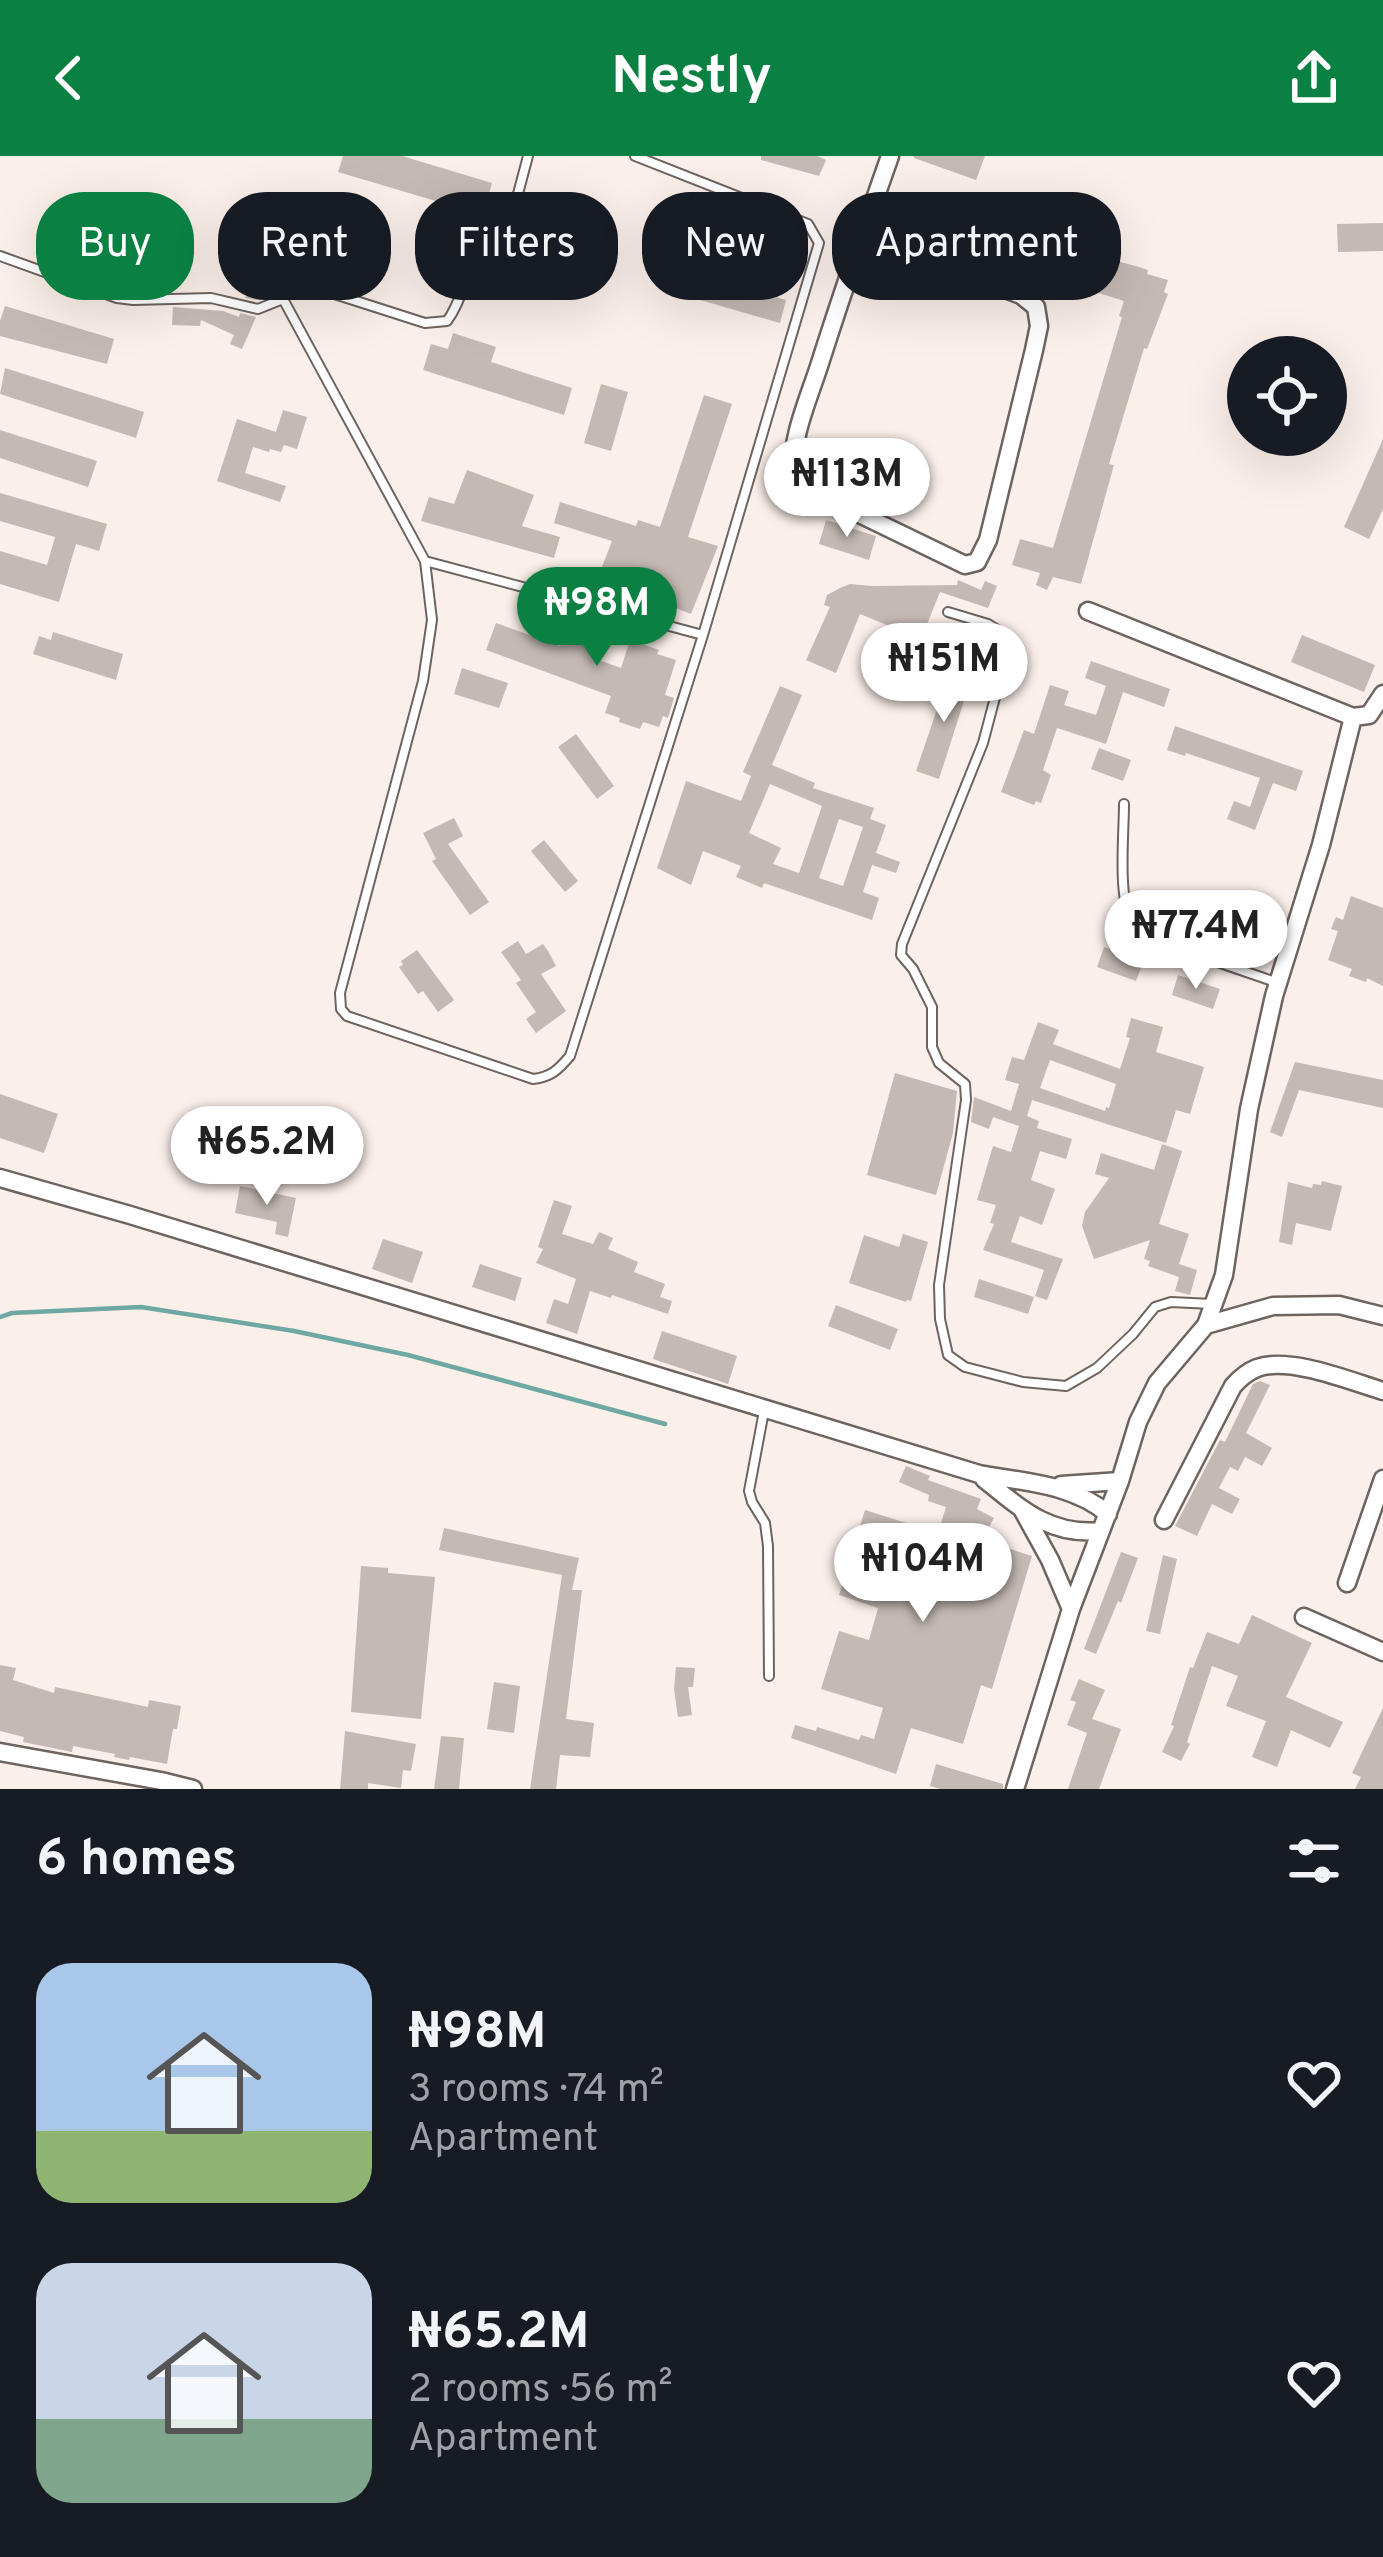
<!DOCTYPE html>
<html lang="en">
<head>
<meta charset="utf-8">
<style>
	:root { --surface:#171b24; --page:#20242c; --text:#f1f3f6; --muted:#9ea1a6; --accent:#0b8043 }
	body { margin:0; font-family:Overpass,sans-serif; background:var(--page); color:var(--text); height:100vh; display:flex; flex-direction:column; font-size:45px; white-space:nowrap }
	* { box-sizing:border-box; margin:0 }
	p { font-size:39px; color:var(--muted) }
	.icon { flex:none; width:66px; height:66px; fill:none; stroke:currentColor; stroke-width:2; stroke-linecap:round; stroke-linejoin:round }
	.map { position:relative; height:1633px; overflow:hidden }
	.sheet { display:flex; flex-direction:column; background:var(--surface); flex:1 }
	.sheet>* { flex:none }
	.hud { position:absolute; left:36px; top:36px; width:1311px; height:108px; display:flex; gap:24px }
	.tools { position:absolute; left:1227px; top:180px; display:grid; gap:24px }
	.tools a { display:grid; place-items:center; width:120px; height:120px; border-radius:50%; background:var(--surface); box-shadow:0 12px 48px #0002; font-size:60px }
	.price { position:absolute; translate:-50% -102px; padding:0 27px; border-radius:42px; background:#fff; color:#222; font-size:39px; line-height:78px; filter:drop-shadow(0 3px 6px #0008) }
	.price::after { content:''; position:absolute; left:50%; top:72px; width:36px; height:27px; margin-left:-18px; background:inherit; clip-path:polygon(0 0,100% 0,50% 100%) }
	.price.active { background:var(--accent); color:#fff }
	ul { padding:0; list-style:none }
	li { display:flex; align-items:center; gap:36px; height:300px; padding:0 36px }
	li span { display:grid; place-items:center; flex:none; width:336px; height:240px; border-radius:36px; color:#555 }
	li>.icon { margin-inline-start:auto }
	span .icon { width:144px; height:144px; fill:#fffc; stroke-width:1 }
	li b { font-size:51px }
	h2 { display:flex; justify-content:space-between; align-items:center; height:144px; padding:0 36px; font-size:51px }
	.pill { padding:0 42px; border-radius:48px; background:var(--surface); box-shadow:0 12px 48px #0002; font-size:42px; line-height:108px }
	.pill.active { background:var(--accent); color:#fff }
	header { display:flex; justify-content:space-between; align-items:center; height:156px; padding:0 36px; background:var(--accent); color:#fff; font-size:54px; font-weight:700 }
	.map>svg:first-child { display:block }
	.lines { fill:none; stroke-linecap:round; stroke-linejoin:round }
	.stream { stroke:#6ea8a2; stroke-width:4.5 }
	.building { fill:#c5b9b3; fill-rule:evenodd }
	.lane-casing { stroke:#6e645f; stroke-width:12 }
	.street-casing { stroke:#6e645f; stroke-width:21 }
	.lane { stroke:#fff; stroke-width:8 }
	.street { stroke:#fff; stroke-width:16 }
</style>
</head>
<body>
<header><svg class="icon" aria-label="back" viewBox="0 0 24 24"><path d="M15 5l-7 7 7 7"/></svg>Nestly<svg class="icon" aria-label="share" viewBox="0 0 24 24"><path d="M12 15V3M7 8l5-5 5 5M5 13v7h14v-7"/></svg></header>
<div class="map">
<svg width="1383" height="1633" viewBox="0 0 1383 1633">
	<rect width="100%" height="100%" fill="#fbefe9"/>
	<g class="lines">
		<!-- stream -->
		<path class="stream" d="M0,1161l12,-4 129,-6 153,24 114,24 257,69"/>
	</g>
	<!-- building -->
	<path class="building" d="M343,0h59l90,27 -9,32 -145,-43z
		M761,0h56l9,4 -7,16 -58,-16z
		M914,0h71l-9,24 -62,-22z
		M906,47l206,61 1,-4 26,7 9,3 -1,4 21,6 -4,12 4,2 -21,55 -3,-1 -35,116 5,1 -33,119 -28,-7 -6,13 -11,-5 4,-12 -28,-8 8,-26 33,9 69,-231 -3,-1 5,-15 -63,-20 1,-2 -7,-4 -156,-46z
		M318,51l51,16 -15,47 -26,-9 -6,19 -41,-16 -10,31 -14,5 -12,-2 5,-14 -21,-6 4,-14 21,5 17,-53 41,13z
		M710,51l86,29 -10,31 -87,-29z
		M1383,67v28l-45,1 -1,-28z
		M697,118l89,26 -6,23 -90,-26z
		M5,150l109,33 -7,25 -107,-28v-15z
		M173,151l50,4 16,6 1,-4 16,4 -14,32 -12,-5 4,-9 -33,-15 -1,6 -28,-1z
		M453,177l43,14 -5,15 81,26 -8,27 -141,-45 8,-26 17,5z
		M5,212l139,44 -8,26 -136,-44z
		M601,228l27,8 -17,59 -27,-8z
		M704,239l28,9 -44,133 30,9 -27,68 -93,-37 14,-36 -58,-18 6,-21 76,24 2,-6 22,7z
		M283,254l24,7 -10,32 -13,-4 -3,7 -11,-3 -1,3 -16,-5 -8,26 41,13 -6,16 -63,-21 20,-62 39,13z
		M0,274l97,31 -9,26 -88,-29z
		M1383,283v70l-14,30 -25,-12z
		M467,314l67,25 -12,31 38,11 -6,21 -133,-37 8,-24 25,7z
		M0,337l107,31 -8,27 -23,-7 -17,58 -59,-18v-33l47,14 8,-28 -55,-16z
		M826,364l50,16 -7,24 -50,-16z
		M958,424l23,10 4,-9 12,5 -9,22 -48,-16 -19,47 -61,-25 -24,59 -30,-13 24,-53 -6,-2 3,-10 13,-7 10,-4 22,2 85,-1z
		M569,462l37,12 -10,29 25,9 9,-28 29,10 -2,4 19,6 -11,35 9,3 -6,20 -5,-2 -4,11 -16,-5 -3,7 -21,-7 1,-4 -15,-5 6,-17 -125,-46 10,-27 64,23z
		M53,476l70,22 -7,26 -83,-26 6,-18 12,4z
		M1302,479l73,30 -11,27 -73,-30z
		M1091,505l79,28 -6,18 -41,-15 -17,52 -49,-16 -14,42 8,5 -10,28 -5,-2 -2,4 -33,-13 23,-62 10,4 16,-49 19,6 -5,14 32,10 10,-29 -21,-8z
		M462,512l46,15 -9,25 -45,-14z
		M954,514l18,6 -33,103 -23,-8 34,-100z
		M780,530l22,9 -30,70 43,18 -2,5 61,20 -4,11 16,6 -10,28 24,9 -4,11 -24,-8 -9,27 16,6 -7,22 -108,-37 -2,5 -26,-11 5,-11 -38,-15 -12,34 -34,-17 29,-87 55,20 10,-25 -8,-4zM770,628l52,22 -23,67 -26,-9 8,-16 -32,-15zM839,663l24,8 -20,59 -24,-8z
		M1175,570l128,45 -7,20 -23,-8 -18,47 -28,-11 7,-18 16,6 10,-29 -74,-25 -1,3 -18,-6z
		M576,578l38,52 -17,13 -39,-52z
		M1099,592l32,12 -8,21 -32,-12z
		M454,662l9,18 -15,8 41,58 -19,13 -38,-54 4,-2 -13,-26z
		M544,684l34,41 -13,11 -34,-41z
		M1351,740l32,12v78l-16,-8 -1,4 -17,-6 3,-7 -24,-9 10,-29 -7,-2 5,-12 7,3z
		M518,785l8,13 17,-10 5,7 8,15 -15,8 25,37 -30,22 -10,-14 10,-7 -20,-29 5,-3 -20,-28z
		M1104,791l40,13 -8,21 -39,-14z
		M417,794l37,50 -16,12 -15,-21 -5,3 -19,-27 4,-2 -2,-4z
		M1178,819l42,14 -7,20 -41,-14z
		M1131,862l32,9 -7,25 48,15 -14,47 -14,-4 -10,33 -134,-43 -5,16 12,5 -2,7 35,11 -6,20 -26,-8 -9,29 24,9 -13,36 -22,-9 -9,26 52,17 -16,41 -12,-4 9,-26 -61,-20 11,-26 -4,-1 6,-18 -19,-5 16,-54 18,6 8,-26 -26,-9 -4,12 -18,-7 3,-25 37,14 8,-27 -14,-4 7,-23 12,3 14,-38 21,8 -6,14 67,25 10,-31 -4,-1zM1050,904l66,24 -7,24 -3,-1 -1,4 -65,-23z
		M1295,906l88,18v28l-84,-18 -17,47 -12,-5z
		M895,917l62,18 -4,42 -17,62 -69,-20z
		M0,938l58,20 -14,39 -44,-15z
		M1162,988l20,7 -23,73 30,10 -10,30 18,6 -7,25 -15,-4 4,-14 -31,-11 2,-5 -6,-2 6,-19 -56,19 -12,-33 3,-14 24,-34 -14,-4 6,-21 53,17z
		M1322,1025l20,5 -11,45 -35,-8 -4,22 -13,-3 9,-60 24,6 1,-4 8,1z
		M240,1030l56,12 -8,39 -13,-3 2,-12 -42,-9z
		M554,1044l18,6 -10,28 31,10 6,-12 14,6 -5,11 30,13 -4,10 31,12 -5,13 12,4 -4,13 -56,-19 -1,3 -21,-7 -13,43 -31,-11 8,-24 14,5 8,-25 -40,-16 7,-14 -5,-2z
		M903,1078l25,8 -17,59 -4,-1 -1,2 -57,-19 15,-48 35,12z
		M383,1083l40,13 -11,31 -40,-14z
		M480,1108l42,14 -7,23 -43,-14z
		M979,1123l55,18 -6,17 -54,-17z
		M836,1149l62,24 -8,21 -62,-24z
		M662,1175l75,25 -9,28 -75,-25z
		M1260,1225l10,4 -24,48 26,15 -10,18 -17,-9 -7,14 -8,-4 -11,21 21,11 -8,15 -20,-10 -15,32 -22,-10 45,-86 5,2 28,-58z
		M906,1310l24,10 -2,4 53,19 -4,10 17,9 -12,22 50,16 -40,133 -11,-4 -18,59 -52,-16 -15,46 -105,-36 4,-13 21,6 1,-4 42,13 2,-5 13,4 9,-31 -62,-19 18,-58 30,9 9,-32 -39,-13 26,-85 73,23 8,-26 -18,-6 1,-6 -30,-13z
		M444,1372l135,30 -7,32h10l-16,129 28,4 -4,34 -30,-2 -4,34h-26l32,-214 -123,-25z
		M1121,1396l17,6 -17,45 -3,-2 -22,53 -12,-5z
		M1163,1399l14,4 -17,75 -14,-3z
		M361,1410l27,2v5l47,4 -14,142 -70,-7z
		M1252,1459l60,28 -26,54 57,25 -13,26 -39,-18 -14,37 -25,-10 14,-36 -40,-15 12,-30 -26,-10 -25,76 3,2 -9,17 -19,-9 12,-26 -3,-1 19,-58 3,1 14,-36 32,12z
		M0,1509l16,3 -3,12 41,13 1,-6 93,20 1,-7 32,6 -4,23h-4l-6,35 -37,-7 -1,3 -15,-3 1,-3 -42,-8 -1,6 -49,-10 1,-5 -24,-6z
		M676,1511l19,1 -2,19h-5l4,28 -14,2 -4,-28z
		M1079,1523l26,11 -13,29 29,10 -22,60h-31l19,-56 -20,-8 9,-23 -6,-2z
		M494,1526l26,4 -6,47 -27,-4z
		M1383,1552v81h-28l6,-12 -9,-4z
		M345,1575l71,13 -5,27 -8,-1 -2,18 -33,-5v6h-28z
		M441,1580l23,2 -5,51h-25z
		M936,1608l67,20v5h-63l-10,-3z"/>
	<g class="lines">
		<defs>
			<path id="lane" d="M528,0l-22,83h-11c-30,17 -28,56 -48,82l-22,2 -125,-40 -12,2 -5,14 142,262 7,59 -9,61 -83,312 1,16 6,7 186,63c18,-2 25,-9 37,-23l133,-421 116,-392 -11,-19 -173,-68
				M506,83l60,22
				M0,100l117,42 16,2 78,-2 47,11 25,-10
				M425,405l278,74
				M948,456l40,12 13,8 4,16 -3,23 -19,72 -81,201 -1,11 12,14 19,38v40l7,16 26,21 1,16 -27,185 1,34 8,36 17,12 58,15 43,4 31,-18 36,-34 22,-27 16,-5 41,2
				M1124,648c0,27 -6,91 6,112 15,26 114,54 145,66
				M764,1255l-15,80 3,11 13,21 3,23 1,130"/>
			<path id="street" d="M858,90l144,42 19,7 15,12 3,19 -5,24 -46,190 -11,22 -12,3 -153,-74 -18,-14c-5,-38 16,-81 27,-117 22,-69 45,-136 69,-204
				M1088,455l265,106 16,-2 14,-21
				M0,1022l130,37 849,259c44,8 94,10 129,40
				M1206,1169l67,-19 66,-1 44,11
				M984,1323c37,30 66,57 117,52
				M1061,1329l59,-4
				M1023,1355l27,49 21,49
				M1164,1364l69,-134c7,-8 14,-14 24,-18 32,-12 93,13 126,23
				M1347,1427l36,-104
				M1304,1461l79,35
				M0,1596l161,29 32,8
				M1015,1633l56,-180 49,-128 18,-59 19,-39 49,-58 18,-50 25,-166 25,-113 47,-151 32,-128"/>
		</defs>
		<!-- lane casing -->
		<use href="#lane" class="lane-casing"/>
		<!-- street casing -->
		<use href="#street" class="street-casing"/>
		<!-- lane -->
		<use href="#lane" class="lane"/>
		<!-- street -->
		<use href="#street" class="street"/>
	</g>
</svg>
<div class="tools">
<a><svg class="icon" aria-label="locate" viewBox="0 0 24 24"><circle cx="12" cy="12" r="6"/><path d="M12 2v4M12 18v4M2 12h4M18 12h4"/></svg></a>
</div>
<b class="price" style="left:847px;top:384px">₦113M</b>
<b class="price active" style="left:597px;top:513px">₦98M</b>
<b class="price" style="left:944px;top:569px">₦151M</b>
<b class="price" style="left:1196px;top:836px">₦77.4M</b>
<b class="price" style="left:267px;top:1052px">₦65.2M</b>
<b class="price" style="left:923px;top:1469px">₦104M</b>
<div class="hud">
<a class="pill active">Buy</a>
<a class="pill">Rent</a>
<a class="pill">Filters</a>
<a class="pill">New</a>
<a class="pill">Apartment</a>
</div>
</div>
<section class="sheet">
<h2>6 homes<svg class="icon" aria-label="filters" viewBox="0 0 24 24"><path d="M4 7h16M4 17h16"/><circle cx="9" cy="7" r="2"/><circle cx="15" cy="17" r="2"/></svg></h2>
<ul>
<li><span style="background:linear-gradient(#a9c7e8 70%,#8fb573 0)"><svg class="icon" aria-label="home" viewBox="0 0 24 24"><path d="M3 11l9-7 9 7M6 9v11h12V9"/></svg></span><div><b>₦98M</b><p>3 rooms · 74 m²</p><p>Apartment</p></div><svg class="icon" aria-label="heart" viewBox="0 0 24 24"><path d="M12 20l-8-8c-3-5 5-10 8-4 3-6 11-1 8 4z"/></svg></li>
<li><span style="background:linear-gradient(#c9d6e8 65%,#7fa58c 0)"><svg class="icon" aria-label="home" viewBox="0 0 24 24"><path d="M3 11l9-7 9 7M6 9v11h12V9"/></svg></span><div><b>₦65.2M</b><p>2 rooms · 56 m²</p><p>Apartment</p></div><svg class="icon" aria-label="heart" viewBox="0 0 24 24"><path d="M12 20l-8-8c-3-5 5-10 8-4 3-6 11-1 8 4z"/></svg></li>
</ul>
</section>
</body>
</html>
